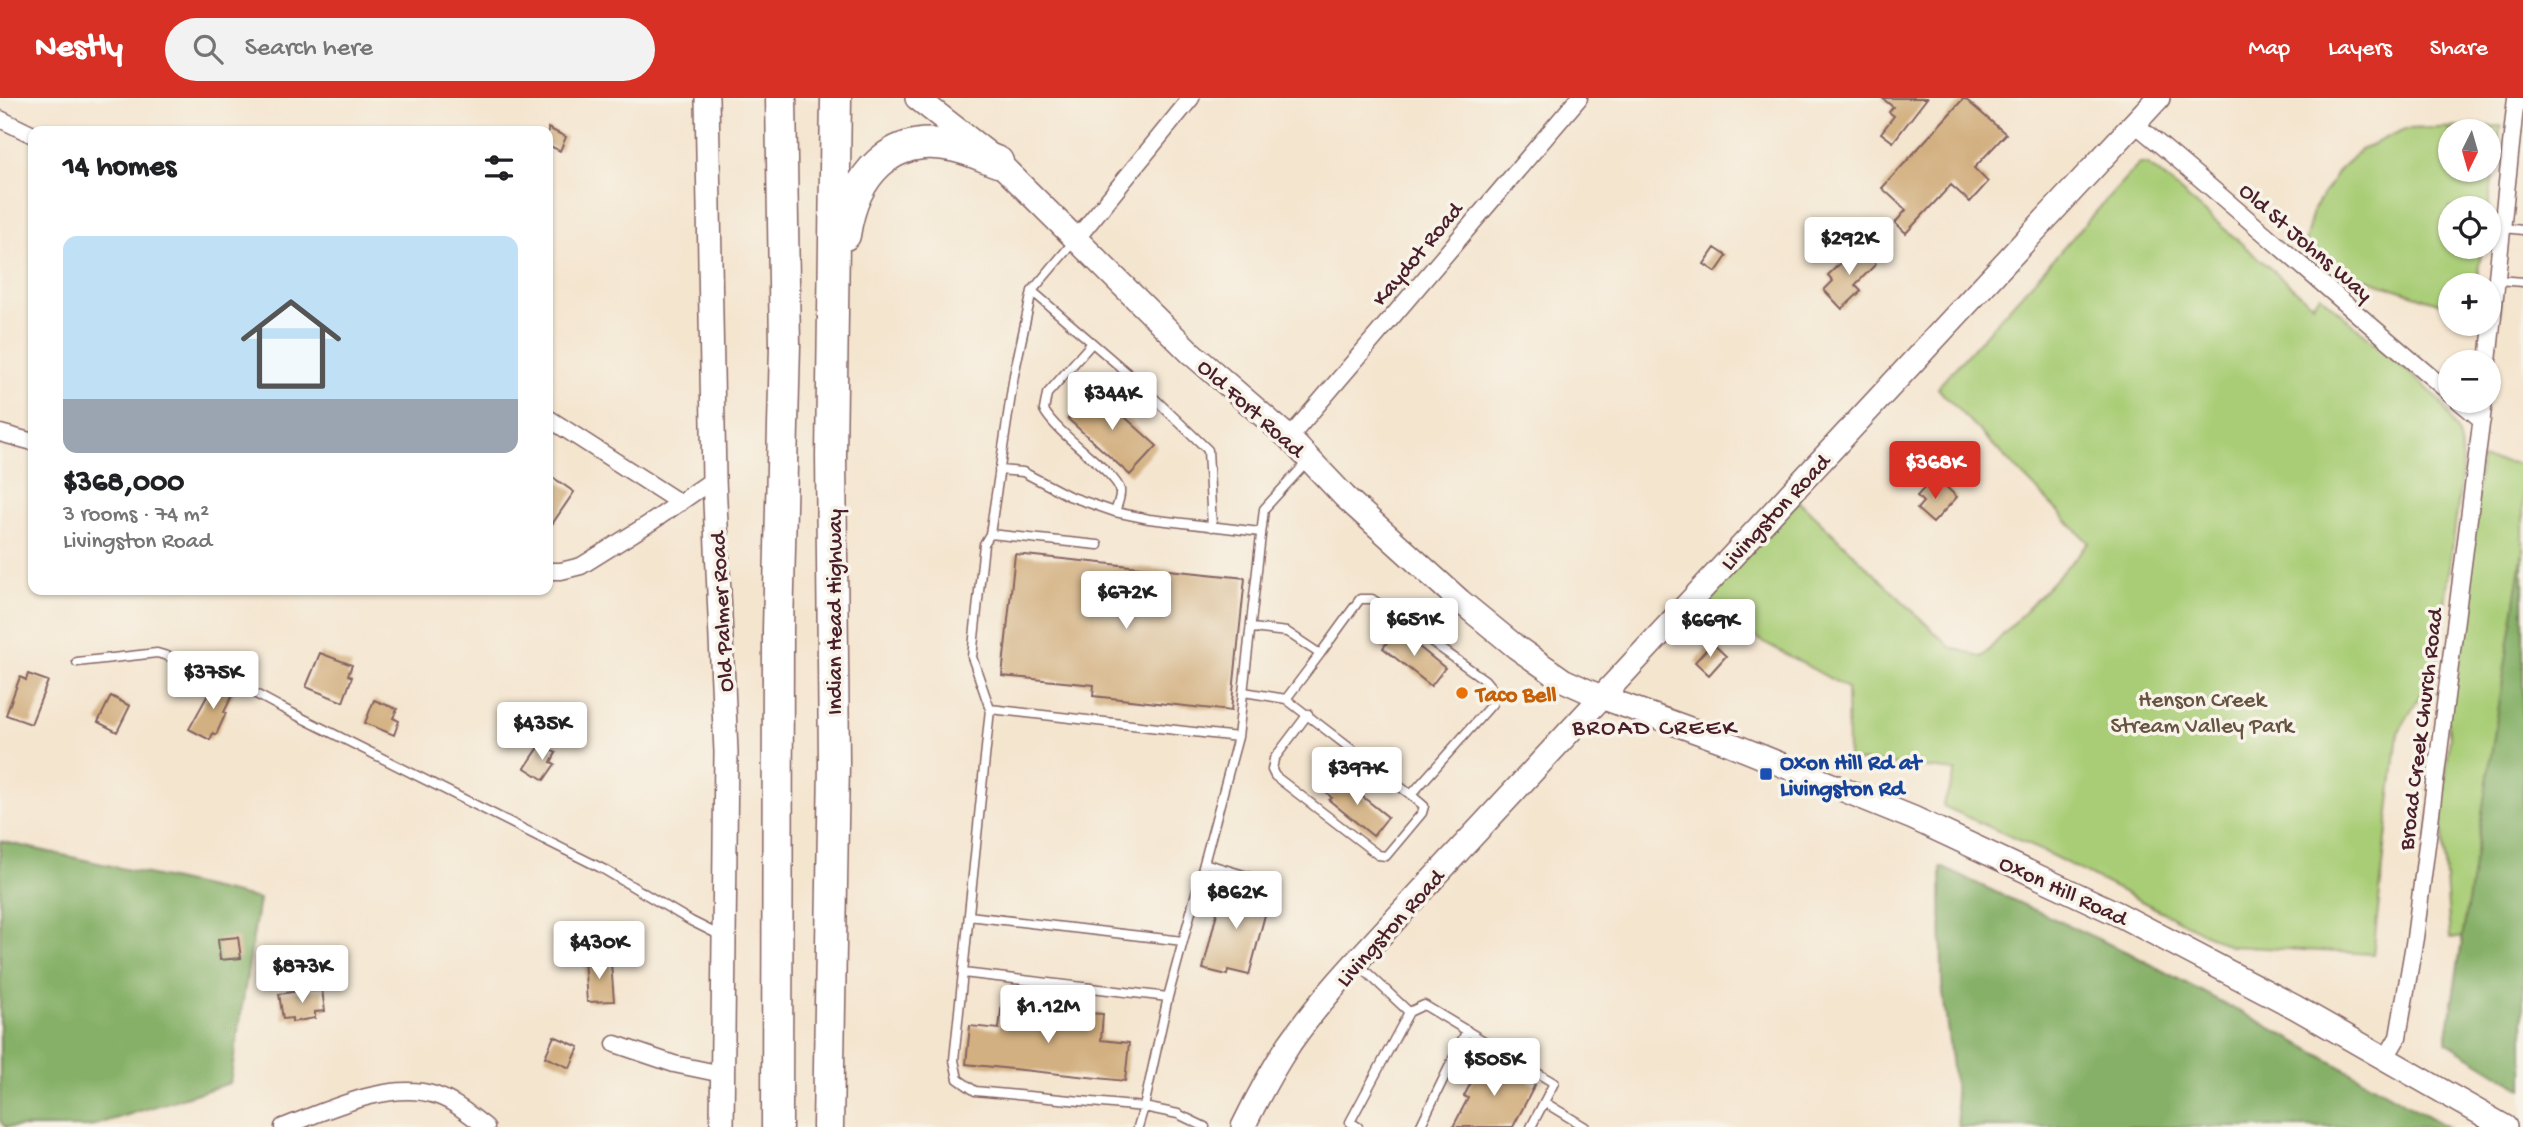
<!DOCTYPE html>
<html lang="en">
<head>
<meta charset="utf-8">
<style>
	:root { --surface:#fff; --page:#f2f2f2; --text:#202124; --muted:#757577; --accent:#d93025 }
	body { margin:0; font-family:"Gochi Hand",sans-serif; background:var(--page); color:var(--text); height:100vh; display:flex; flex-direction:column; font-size:26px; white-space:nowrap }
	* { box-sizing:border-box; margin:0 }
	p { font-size:23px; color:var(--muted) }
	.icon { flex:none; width:38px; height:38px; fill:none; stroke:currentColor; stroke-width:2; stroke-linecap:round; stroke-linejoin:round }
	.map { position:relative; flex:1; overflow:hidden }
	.drawer { position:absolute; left:28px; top:28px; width:525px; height:469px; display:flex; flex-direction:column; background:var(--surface); border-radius:14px; box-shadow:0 2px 5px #0004 }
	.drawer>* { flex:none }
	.needle { width:46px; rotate:185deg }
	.tools { position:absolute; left:2438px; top:21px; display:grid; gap:14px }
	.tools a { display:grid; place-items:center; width:63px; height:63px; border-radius:50%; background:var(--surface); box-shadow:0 2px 5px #0004; font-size:35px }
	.price { position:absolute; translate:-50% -60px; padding:0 16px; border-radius:7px; background:#fff; color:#222; font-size:23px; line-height:46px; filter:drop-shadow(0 2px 4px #0008) }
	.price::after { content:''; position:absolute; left:50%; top:42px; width:21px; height:16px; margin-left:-10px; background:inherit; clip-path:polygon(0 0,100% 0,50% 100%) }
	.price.current { background:var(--accent); color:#fff }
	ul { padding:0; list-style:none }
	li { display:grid; align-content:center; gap:14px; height:371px; padding:0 35px }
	li span { display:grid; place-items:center; height:217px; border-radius:14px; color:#555 }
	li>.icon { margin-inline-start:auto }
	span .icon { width:126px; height:126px; fill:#fffc; stroke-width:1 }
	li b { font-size:30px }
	h2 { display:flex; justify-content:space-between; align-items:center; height:84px; padding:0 35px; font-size:30px }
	header { display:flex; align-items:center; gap:42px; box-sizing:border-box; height:98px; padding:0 35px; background:var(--accent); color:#fff }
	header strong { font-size:33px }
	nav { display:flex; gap:38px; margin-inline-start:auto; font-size:24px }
	.search { width:490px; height:63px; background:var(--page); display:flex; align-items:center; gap:18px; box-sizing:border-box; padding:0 24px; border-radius:38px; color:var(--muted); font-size:26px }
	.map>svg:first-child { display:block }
	.green { fill:#a9cd76; stroke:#7a7650; stroke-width:2; fill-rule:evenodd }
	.forest { fill:#86b067; stroke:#686849; stroke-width:2 }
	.building { fill:#d3b081 }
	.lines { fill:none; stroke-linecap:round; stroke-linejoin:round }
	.lane-casing { stroke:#866464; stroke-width:11 }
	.street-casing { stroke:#866464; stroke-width:19 }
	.secondary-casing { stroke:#866464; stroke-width:26 }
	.highway-casing { stroke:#866464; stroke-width:33 }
	.lane { stroke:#fff; stroke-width:8 }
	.street { stroke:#fff; stroke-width:16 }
	.secondary { stroke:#fff; stroke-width:23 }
	.highway { stroke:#fff; stroke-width:30 }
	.food-dot { fill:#e8710a; stroke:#f7f3e8; stroke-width:2.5 }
	.transit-dot { fill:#1a4fb4; stroke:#f7f3e8; stroke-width:2.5 }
	.labels { text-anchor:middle; stroke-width:7; stroke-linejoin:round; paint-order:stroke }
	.street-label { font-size:23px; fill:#4a1f2b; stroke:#f7f3e8 }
	.food-label { font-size:23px; font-weight:bold; fill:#c56008; stroke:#f7f3e8; text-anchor:start }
	.park-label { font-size:23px; fill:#665342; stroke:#f7f3e8 }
	.transit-label { font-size:23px; font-weight:bold; fill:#164399; stroke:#f7f3e8; text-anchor:start }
	.neighbourhood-label { font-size:24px; letter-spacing:2px; fill:#4a1f2b; stroke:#f7f3e8 }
</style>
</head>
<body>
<header>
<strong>Nestly</strong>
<div class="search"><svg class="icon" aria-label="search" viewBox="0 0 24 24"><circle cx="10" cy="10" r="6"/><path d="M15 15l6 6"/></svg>Search here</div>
<nav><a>Map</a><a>Layers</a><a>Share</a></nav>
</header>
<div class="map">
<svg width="2523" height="1029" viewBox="0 0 2523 1029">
	<rect width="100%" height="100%" fill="#f7f3e8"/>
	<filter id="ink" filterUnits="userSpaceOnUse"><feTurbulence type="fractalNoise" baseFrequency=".0143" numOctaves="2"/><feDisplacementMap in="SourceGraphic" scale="14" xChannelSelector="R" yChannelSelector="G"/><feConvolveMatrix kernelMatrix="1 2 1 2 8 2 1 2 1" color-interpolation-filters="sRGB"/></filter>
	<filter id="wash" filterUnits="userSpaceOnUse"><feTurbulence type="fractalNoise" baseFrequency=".00686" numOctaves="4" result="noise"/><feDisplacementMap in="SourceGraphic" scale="28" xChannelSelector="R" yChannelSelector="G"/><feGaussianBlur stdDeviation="1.57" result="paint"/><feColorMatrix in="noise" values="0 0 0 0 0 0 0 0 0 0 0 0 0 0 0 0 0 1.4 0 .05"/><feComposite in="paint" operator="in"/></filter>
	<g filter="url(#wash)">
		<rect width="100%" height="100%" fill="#f4e5cf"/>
		<!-- green -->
		<path class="green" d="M2501,28l-13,82h-38v39h32l-6,38h-26v22l-149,-50 12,-46 26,-41 21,-20 45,-21zM2450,33h38v39h-38z
			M2139,66h7l12,8 154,132 8,-9 118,103 19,33 4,17 1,25 -29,222 -12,-1 -23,39 -25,221 -144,-8 -184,-94 -102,-46 13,-35 -108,-11 -1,-72 -148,-82 100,-105 151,146 32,10 107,-114 -152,-155z
			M2481,361l42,5v472l-73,2 -7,-104 -3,-11 10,-86 -4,-23z"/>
		<!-- forest -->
		<path class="forest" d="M2523,454v537l-77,-47z
			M0,743l259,58 -29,184 -141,44h-84l-5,-6z
			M1941,769l192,88 156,83 158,89h-488l-17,-143z"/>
		<g id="blocks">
			<!-- building -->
			<path class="building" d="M1882,0h45l-34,44 -12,-9 13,-17 -5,-4 4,-5z
				M1964,0l42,36 -32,34 14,14 -18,20 -19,-17 -45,48 -11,-10 11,-13 -24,-22z
				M548,30l18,9 -6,14 -12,-6z
				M1858,148l18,18 -21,21 6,6 -19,18 -18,-19 9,-9 -5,-6z
				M1715,150l12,8 -11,16 -12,-8z
				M1095,292l62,56 -27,29 -62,-56z
				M548,376l26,18 -26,38z
				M1941,384l16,15 -24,26 -16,-14 6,-7 -6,-6 12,-13 6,6z
				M1015,456l230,24 -14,133 -138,-15 1,-11 -92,-9z
				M1397,531l48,39 -14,18 -48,-38z
				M1712,545l14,13 -17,19 -14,-13z
				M320,555l32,12 -4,10 4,2 -9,25 -37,-15z
				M28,576l20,7 -17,43 -25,-9 14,-38 6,3z
				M216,582l19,10 -11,22 2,1 -10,22 -3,-2 -3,7 -21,-11z
				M111,598l19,10 -13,26 -19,-10z
				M374,602l23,9 -4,9 6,3 -5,14 -29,-12z
				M542,645l14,10 -5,9 4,2 -11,16 -19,-12z
				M1338,682l5,4 1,-2 44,35 -15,19 -44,-36 3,-2 -5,-5z
				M1224,786l46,12 -21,79 -21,-5 -1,5 -24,-6z
				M238,839l3,21 -21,2 -2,-21z
				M602,859v6h9l3,38 -27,1 -3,-43z
				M311,891v2l11,-1 3,21 -10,1v6l-23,4v-4l-9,1 -4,-25z
				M1002,904l14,2v5l72,8v-4l15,1 -2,26 28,3 -4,38 -159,-17 4,-38 29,3z
				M554,938l25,11 -9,21 -25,-11z
				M1484,960l51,27 -22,42h-60l15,-29 -4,-2z"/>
		</g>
	</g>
	<g filter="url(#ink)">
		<use href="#blocks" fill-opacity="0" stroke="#866464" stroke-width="2"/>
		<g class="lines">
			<defs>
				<path id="lane" d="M2503,130l20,2
					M1075,142l-43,51 -18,84 -24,159 -6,10 -12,113 18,52 -36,351 4,19 17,12 169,16 34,7 27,13
					M2497,182l26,2
					M1032,193l100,86 76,73 4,77
					M1092,245l-45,51 -3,16c13,25 72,62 76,80 1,7 -3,16 -5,22
					M999,372l24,2 46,24 46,16 34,7 111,13
					M990,436l108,11
					M1252,530l35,4 33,22 40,-55h12l113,81 10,12 -3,12 -81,91 13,11 -2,7 -36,43 -8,-1 -103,-79 -3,-6 2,-11 34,-45
					M77,564l80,-9 48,14 77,41 321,161 88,52 30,15
					M1244,594l42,7 125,96
					M1286,601l34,-45
					M990,611l248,28
					M1204,765l63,19
					M969,818l214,25
					M1357,865l52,49 15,-7 130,78 -23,44
					M963,875l205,24
					M1544,1004l41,25
					M1138,1029l6,-20 24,-110 70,-260 26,-228 43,-47
					M1358,1029l-8,-5 59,-110
					M1420,1029l47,-97"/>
				<path id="street" d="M0,21l33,16
					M2134,25c107,88 210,181 316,270
					M1077,140l114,-140
					M2488,264l28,-264
					M2459,303l23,19
					M548,320l132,85
					M0,335l33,9
					M1289,340l290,-340
					M548,473h13l20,-5 72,-45 61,-42
					M615,946l59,20 48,10
					M2385,961l13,-22 17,-99 69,-537
					M283,1029c43,-16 106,-47 152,-32 19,6 35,20 51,32"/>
				<path id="secondary" d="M707,0l7,381 12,273 -4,375
					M917,0l78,61 195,193 99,86 56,59 115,104 56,46 47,33 38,17 122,44 190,77 205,96 177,93 210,120
					M1243,1029c14,-29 29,-57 47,-84 40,-57 91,-107 137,-158l731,-787"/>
				<path id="highway" d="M845,137c9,-60 46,-104 111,-88 15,3 28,10 42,15
					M777,1029l1,-498 7,-284 -4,-247
					M828,1029l6,-365 -3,-306 5,-358"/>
			</defs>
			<!-- lane casing -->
			<use href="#lane" class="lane-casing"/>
			<!-- street casing -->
			<use href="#street" class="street-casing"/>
			<!-- secondary casing -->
			<use href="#secondary" class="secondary-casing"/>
			<!-- highway casing -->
			<use href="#highway" class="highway-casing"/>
			<!-- lane -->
			<use href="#lane" class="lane"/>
			<!-- street -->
			<use href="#street" class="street"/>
			<!-- secondary -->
			<use href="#secondary" class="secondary"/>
			<!-- highway -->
			<use href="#highway" class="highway"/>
		</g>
	</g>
	<!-- markers -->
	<circle class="food-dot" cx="1462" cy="595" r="7"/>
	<rect class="transit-dot" x="1759" y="669" width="14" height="14" rx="3.5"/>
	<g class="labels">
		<!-- street labels -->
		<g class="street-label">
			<text transform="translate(2307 143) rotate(41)" y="8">Old St Johns Way</text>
			<text transform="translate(1416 155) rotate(-50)" y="8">Kaydot Road</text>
			<text transform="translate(1252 309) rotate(42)" y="8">Old Fort Road</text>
			<text transform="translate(1774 413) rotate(-47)" y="8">Livingston Road</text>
			<text transform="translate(720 514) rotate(-93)" y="8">Old Palmer Road</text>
			<text transform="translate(833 514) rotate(-90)" y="8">Indian Head Highway</text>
			<text transform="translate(2419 631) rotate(-83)" y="8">Broad Creek Church Road</text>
			<text transform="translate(2064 791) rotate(25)" y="8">Oxon Hill Road</text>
			<text transform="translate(1389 829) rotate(-48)" y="8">Livingston Road</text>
		</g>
		<!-- food labels -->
		<g class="food-label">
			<text x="1476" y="603">Taco Bell</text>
		</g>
		<!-- park labels -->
		<g class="park-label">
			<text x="2202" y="608">Henson Creek<tspan x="2202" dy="26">Stream Valley Park</tspan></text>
		</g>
		<!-- transit labels -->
		<g class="transit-label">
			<text x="1780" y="671">Oxon Hill Rd at<tspan x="1780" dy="26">Livingston Rd</tspan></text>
		</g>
		<!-- neighbourhood labels -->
		<g class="neighbourhood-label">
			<text x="1655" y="636">BROAD CREEK</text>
		</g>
	</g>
</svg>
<div class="tools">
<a><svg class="needle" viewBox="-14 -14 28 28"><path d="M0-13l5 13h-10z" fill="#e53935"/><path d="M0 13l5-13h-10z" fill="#757577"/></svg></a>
<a><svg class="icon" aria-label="locate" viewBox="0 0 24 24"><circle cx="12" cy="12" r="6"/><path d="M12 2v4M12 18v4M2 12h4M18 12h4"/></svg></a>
<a>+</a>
<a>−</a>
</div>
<b class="price" style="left:1849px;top:179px">$292K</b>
<b class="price" style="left:1112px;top:334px">$344K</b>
<b class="price current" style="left:1935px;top:403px">$368K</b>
<b class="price" style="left:1126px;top:533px">$672K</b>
<b class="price" style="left:1414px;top:560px">$651K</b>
<b class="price" style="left:1710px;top:561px">$669K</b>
<b class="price" style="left:213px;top:613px">$375K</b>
<b class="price" style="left:542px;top:664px">$435K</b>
<b class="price" style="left:1357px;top:709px">$397K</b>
<b class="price" style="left:1236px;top:833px">$862K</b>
<b class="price" style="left:599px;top:883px">$430K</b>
<b class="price" style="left:302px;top:907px">$873K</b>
<b class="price" style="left:1048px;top:947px">$1.12M</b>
<b class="price" style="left:1494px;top:1000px">$505K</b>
<section class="drawer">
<h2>14 homes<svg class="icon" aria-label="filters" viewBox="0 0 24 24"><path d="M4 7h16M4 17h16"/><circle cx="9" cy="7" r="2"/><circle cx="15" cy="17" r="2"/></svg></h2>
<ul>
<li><span style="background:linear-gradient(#bfe0f5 75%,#9aa5b1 0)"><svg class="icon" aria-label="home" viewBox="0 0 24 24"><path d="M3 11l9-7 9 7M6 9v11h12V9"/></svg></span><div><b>$368,000</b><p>3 rooms · 74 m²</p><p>Livingston Road</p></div></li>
</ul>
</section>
</div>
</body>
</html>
